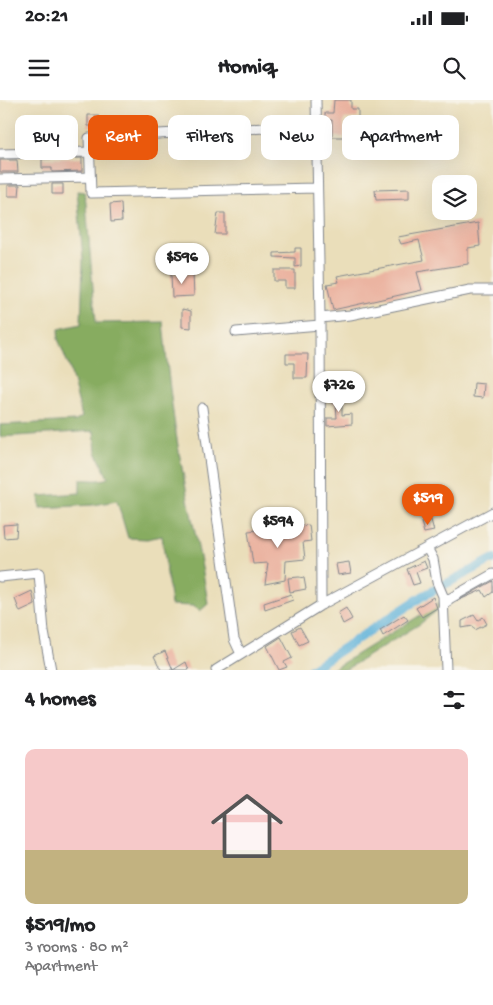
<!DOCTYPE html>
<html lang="en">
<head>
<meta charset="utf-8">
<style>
	:root { --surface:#fff; --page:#f2f2f2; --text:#202124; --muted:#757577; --line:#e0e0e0; --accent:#ea580c }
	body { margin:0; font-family:"Gochi Hand",sans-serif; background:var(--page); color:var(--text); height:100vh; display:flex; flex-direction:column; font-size:19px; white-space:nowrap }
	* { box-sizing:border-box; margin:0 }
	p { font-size:16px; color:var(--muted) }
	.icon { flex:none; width:28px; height:28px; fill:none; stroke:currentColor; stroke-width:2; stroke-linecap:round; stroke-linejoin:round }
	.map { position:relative; height:570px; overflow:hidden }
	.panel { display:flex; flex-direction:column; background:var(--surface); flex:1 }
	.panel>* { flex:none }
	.hud { position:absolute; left:15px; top:15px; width:464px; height:45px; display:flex; gap:10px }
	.buttons { position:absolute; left:432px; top:75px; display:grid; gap:10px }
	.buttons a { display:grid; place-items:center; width:45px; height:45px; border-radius:10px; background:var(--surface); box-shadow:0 5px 20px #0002; font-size:25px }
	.price { position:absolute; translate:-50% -42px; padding:0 11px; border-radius:18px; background:#fff; color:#222; font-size:16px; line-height:32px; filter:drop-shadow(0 1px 2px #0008) }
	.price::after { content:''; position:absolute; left:50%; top:30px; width:15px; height:11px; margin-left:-8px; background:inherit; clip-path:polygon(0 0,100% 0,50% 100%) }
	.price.current { background:var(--accent); color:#fff }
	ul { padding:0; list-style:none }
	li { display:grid; align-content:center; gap:10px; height:265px; padding:0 25px }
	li+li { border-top:1px solid var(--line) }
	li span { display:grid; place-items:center; height:155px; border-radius:10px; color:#555 }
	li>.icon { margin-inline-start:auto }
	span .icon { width:90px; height:90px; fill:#fffc; stroke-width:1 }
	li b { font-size:21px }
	h2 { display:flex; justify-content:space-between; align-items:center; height:60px; padding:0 25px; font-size:21px }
	.tag { padding:0 18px; border-radius:10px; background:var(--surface); box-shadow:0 5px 20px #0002; font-size:18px; line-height:45px }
	.tag.current { background:var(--accent); color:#fff }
	.status { display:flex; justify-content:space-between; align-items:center; height:35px; padding:0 25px; background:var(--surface); direction:ltr }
	.status svg { height:14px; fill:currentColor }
	header { display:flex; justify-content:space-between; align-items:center; height:65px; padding:0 25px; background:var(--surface); font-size:22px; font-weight:800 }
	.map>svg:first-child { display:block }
	.forest { fill:#87ac61; stroke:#516e60 }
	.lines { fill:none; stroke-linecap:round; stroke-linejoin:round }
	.canal { stroke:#5fb2da; stroke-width:9 }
	.building { fill:#ebb4a1 }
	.minor-casing { stroke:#82868c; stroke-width:11 }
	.minor { stroke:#fff; stroke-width:9 }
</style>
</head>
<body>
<div class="status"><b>20:21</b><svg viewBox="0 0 49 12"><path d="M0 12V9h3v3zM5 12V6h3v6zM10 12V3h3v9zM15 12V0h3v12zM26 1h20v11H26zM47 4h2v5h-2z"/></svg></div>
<header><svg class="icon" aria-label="menu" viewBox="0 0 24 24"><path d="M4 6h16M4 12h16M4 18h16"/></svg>Homiq<svg class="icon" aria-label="search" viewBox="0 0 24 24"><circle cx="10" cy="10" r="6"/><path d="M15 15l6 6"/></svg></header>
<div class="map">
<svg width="493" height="570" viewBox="0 0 493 570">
	<rect width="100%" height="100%" fill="#f7f3e8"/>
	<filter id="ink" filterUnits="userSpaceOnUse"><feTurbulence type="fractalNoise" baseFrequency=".02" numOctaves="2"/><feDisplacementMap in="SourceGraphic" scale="10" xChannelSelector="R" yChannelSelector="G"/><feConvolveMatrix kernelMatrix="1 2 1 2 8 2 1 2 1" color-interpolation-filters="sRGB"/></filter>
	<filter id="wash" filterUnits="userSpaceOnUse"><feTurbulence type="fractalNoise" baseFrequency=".0096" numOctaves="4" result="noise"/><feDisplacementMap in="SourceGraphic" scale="20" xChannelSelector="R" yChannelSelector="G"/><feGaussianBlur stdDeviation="1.12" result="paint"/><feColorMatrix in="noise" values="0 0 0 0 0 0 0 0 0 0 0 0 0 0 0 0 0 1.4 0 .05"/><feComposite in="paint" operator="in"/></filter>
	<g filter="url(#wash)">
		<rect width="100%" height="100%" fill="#eadeba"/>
		<!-- forest -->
		<path class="forest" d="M77,91l8,1 11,131 67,-1c5,51 10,101 20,151 8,44 19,87 25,131l-8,7 -7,-5 -22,-1 -9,-69 -15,3 -19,-1 -11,-37 -24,4 -53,3 -1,-12 41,-3v-13c10,-1 18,2 28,-2l-12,-26 -2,-21 -94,6v-12l76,-4 6,-4 -12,-48 -12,-30 1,-10 22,-5 2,-65z
			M440,503v5l-20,16 -75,46h-14z"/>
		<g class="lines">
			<!-- canal -->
			<path class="canal" d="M310,570l113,-74 70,-37"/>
		</g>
		<g id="blocks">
			<!-- building -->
			<path class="building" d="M334,0h17v9h7v9l-14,1v18h-12v-17h-7v-7h8z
				M88,15h10v11h-10z
				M377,23l13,1v9h-13z
				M442,32v14l-40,2 -3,-14z
				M82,58v13l-30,1v-4h-10v-9z
				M0,60h17l1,12h-18z
				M52,84h11v10h-11z
				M8,85h12l-1,11h-11z
				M409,89v10l-33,1 -1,-10z
				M121,103l1,18 -11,1 -1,-18z
				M218,113h7v21h-10z
				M478,123l2,23 -12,2v16l-51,8 5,18 -89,20 -6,-26 12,-2 -2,-6 87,-16 -5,-20 -18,4 -3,-7z
				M295,148h6v18l-6,1v-9l-21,-1v-4l21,-1z
				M274,170h21v18h-10v-7h-11z
				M171,174h22l1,22 -22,1z
				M182,209l9,2v17l-9,-1z
				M286,254h22l-1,24h-13v-15h-8z
				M474,283l10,1 -1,14 -10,-1z
				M332,294h10v21l10,-1v10l-25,2v-8h10l-1,-15h-3z
				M431,420l3,11 -10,2 -3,-11z
				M17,424l-1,13 -12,1 -1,-13z
				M309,425l2,16 -8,1 2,17 -19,2 -1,19 -20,4 3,-21 -15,1 -5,-33z
				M424,461l3,7 -11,4 4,11 -7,2 -6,-16z
				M349,462l2,11 -13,2 -2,-11z
				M299,477l5,1 2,11 -16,3 -2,-14z
				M493,481v11l-7,5 -4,-7 -25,11z
				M32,491l3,14 -15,7 -5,-13z
				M291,494l2,6 -28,10 -1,-7z
				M433,497l4,11 -15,9 -6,-9z
				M346,508l6,11 -9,5 -5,-11z
				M404,515l4,5 -25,16 -3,-6z
				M474,515l4,6 5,-4 4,7 -12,6 -2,-4 -11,2v-7z
				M300,527l8,14 -9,4 -7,-14z
				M281,537l11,21 -8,4 3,5 -8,3 -12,-24z
				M165,551l8,19 13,-8 3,8h-28l-7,-14z"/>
		</g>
	</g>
	<g filter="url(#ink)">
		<use href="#blocks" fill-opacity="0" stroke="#82868c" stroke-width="1"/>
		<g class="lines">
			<defs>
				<path id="minor" d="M316,0l4,218 1,287
					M316,25l-227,13 2,55 226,-5
					M0,54l88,-2
					M0,79l89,-2
					M320,218l30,-3 120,-25h23
					M236,232l84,-7
					M202,308l32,231 7,15
					M427,448l6,11 4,23 6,14 3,74
					M0,477l39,-4 5,59 7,38
					M443,508l6,-9 44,-25
					M216,570l105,-65 172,-93"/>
			</defs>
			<!-- minor casing -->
			<use href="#minor" class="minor-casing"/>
			<!-- minor -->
			<use href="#minor" class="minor"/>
		</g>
	</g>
</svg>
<div class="buttons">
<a><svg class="icon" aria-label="layers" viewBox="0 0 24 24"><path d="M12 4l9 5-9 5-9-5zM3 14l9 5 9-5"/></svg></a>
</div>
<b class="price" style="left:182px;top:185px">$596</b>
<b class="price" style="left:339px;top:313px">$726</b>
<b class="price current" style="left:428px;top:426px">$519</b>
<b class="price" style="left:278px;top:449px">$594</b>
<div class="hud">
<a class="tag">Buy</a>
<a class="tag current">Rent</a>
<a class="tag">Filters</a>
<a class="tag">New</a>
<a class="tag">Apartment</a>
</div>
</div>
<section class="panel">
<h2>4 homes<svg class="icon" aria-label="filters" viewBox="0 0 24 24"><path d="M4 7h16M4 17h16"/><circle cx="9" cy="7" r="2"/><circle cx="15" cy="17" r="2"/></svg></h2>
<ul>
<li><span style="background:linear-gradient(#f6c9c9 65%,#c2b280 0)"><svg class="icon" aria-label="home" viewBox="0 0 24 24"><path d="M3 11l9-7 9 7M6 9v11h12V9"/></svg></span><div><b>$519/mo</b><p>3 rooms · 80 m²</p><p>Apartment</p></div></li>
</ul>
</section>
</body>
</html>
